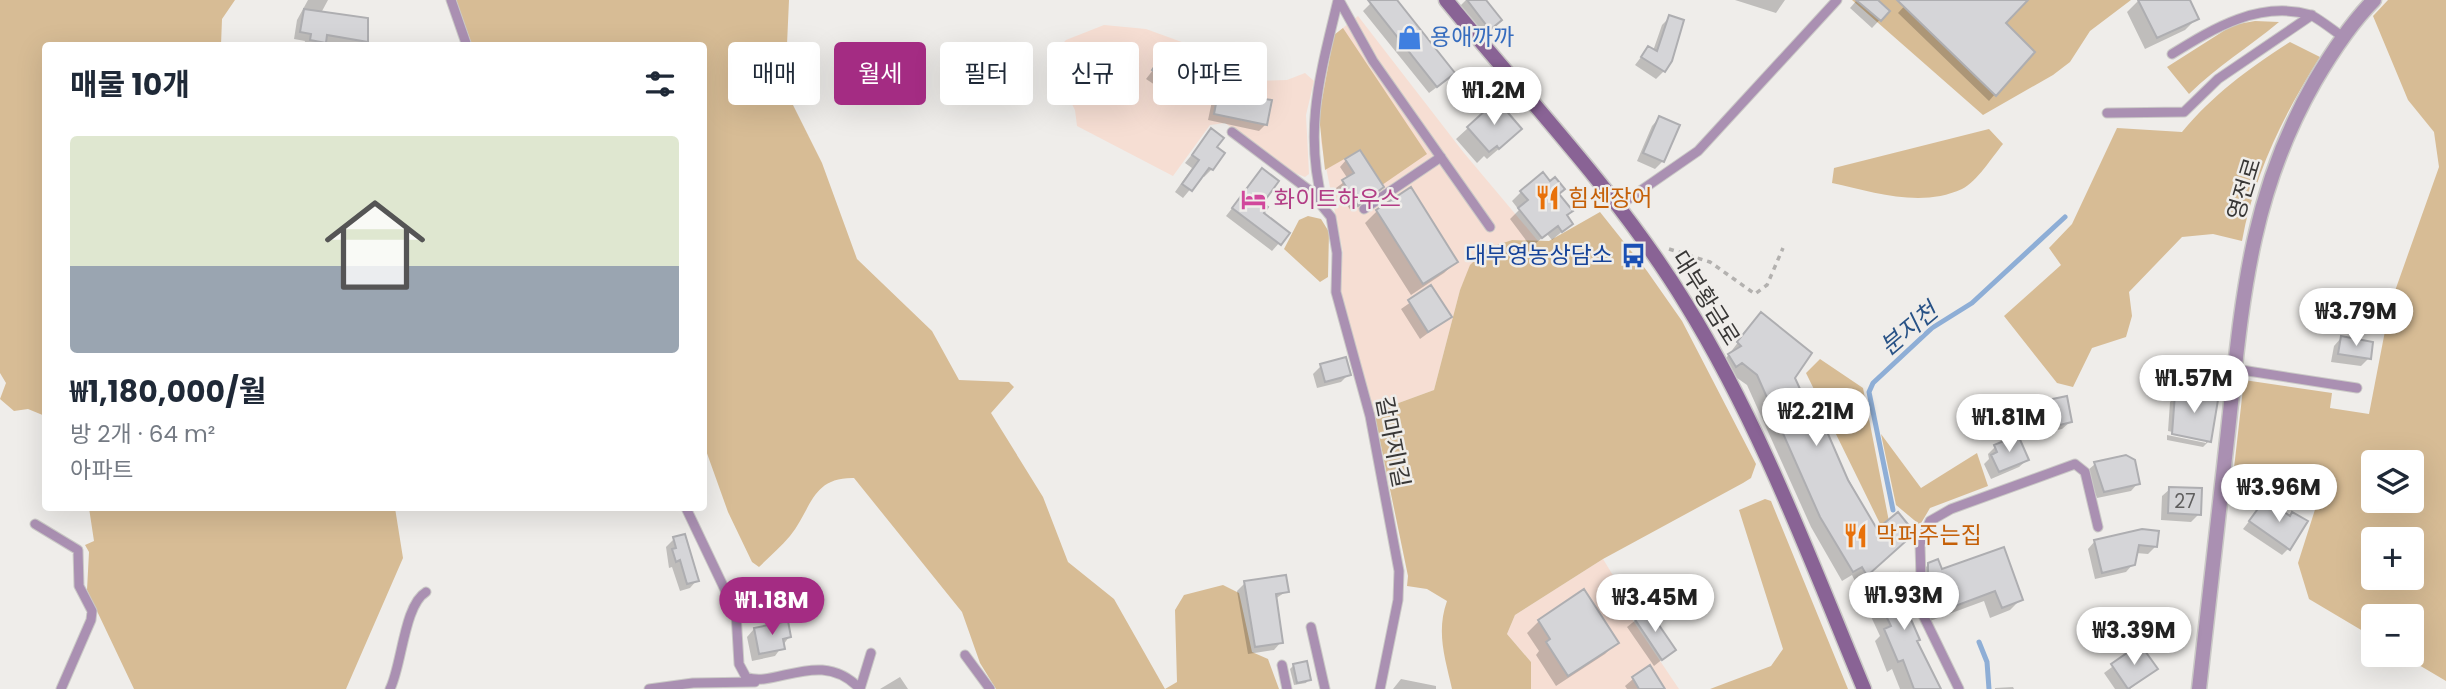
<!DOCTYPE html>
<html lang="ko">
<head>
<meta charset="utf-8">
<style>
	:root { --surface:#fff; --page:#f6f6f7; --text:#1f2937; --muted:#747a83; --line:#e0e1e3; --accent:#a42c83 }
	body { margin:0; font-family:Poppins,"Noto Sans KR",sans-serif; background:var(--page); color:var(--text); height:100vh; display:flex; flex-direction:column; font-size:26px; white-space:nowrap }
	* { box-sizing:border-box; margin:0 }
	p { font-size:23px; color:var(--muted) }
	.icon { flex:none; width:38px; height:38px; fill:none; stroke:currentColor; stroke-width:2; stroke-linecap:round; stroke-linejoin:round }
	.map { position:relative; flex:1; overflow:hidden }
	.drawer { position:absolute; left:42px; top:42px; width:665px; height:469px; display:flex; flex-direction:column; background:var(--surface); border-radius:7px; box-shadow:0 7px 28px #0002 }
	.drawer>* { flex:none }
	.top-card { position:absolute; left:728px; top:42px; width:665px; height:63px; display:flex; gap:14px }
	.tools { position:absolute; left:2361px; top:450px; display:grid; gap:14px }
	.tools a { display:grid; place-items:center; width:63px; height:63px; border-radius:7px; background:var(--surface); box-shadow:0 7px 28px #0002; font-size:35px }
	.price { position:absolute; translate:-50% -60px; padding:0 16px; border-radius:24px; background:#fff; color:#222; font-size:23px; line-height:46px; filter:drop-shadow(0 2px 4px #0008) }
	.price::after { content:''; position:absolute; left:50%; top:42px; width:21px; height:16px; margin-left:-10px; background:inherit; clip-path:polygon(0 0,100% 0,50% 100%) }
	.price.on { background:var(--accent); color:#fff }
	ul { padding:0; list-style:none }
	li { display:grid; align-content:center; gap:14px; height:371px; padding:0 28px }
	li+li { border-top:2px solid var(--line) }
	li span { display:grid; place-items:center; height:217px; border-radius:7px; color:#555 }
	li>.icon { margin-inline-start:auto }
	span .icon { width:126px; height:126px; fill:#fffc; stroke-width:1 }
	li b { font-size:30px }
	h2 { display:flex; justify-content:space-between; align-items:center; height:84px; padding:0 28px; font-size:30px }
	.tag { padding:0 24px; border-radius:7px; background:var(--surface); box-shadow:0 7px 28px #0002; font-size:24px; line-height:63px }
	.tag.on { background:var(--accent); color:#fff }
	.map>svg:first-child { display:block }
	.industrial { fill:#f6ded3 }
	.green { fill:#d7bc95; fill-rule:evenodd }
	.shadow { fill:#0003 }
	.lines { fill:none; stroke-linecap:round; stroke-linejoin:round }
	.stream { stroke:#8eaed6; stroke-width:5 }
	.building { fill:#d5d5d8; stroke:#aeaeb1; stroke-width:2 }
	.service-casing { stroke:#cac9c6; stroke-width:11 }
	.tertiary-casing { stroke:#cac9c6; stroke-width:17 }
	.secondary-casing { stroke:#cac9c6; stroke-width:17 }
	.path { stroke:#b3b1af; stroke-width:3.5; stroke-dasharray:5 5; stroke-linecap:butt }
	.service { stroke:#aa90b2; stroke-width:9 }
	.tertiary { stroke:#aa90b2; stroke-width:14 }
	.secondary { stroke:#896395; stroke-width:14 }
	.labels { text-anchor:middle; stroke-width:5; stroke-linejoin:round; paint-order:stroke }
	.number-label { font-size:19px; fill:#5f5e5e }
	.shop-label { font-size:23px; fill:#366cbe; stroke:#efedea; text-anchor:start }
	.street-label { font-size:23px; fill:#383736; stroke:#efedea }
	.food-label { font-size:23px; fill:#c56008; stroke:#efedea; text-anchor:start }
	.hotel-label { font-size:23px; fill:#b23c85; stroke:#efedea; text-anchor:start }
	.transit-label { font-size:23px; fill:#164399; stroke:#efedea; text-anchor:end }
	.water-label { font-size:24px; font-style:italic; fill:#285286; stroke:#efedea }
</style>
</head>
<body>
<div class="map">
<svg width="2446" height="689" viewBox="0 0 2446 689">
	<rect width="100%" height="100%" fill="#efedea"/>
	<!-- industrial -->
	<path class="industrial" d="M1358,16l106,137 74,88 -26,-1 -24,8 -17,17 -11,25 -26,100 -60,22 -35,-126 4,-33 -22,-111 2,-54 11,-53z
		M1104,25l42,4 44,16 30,28 30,8 37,-1 18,-7 9,8 -8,34 3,59 -4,3 -10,-4 -70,-50 -15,2 -37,51 -96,-50 -2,-16 -10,-19 -17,-18 1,-15 17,-18z
		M1603,559l11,18 -3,11 68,101h-148v-27l-24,-28 8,-19z"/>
	<!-- green -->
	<path class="green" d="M0,0h235l-13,19 -1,26 -175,1 -1,370 -17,-7 -14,2 -14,-12 6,-16 -6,-10z
		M456,0h333l-4,89 37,74 35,96 75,72 27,49 50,2 5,5 -23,26 52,84 25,65 46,37 51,90 12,-7 -2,-72 9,-15 39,-10 16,8 13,59 16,7 11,30h-283l-16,-26 -18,-51 -108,-134c-43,-1 -42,31 -64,58 -9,11 -21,21 -31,31l-7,-5 -24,-50 -24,-67v-399l-232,-1z
		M1852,0h279l-41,31 -20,31 -17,13 -70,40z
		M2388,0h58v681l-44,-26 10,-1v-38h-39v21l-64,-38 -11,-36 21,-66 -62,-6 -24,-14 11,-97 88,13 -2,15 39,6 21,-109 49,-138 -5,-35 -26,-32 -35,-84zM2373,462h39v38h-39zM2373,539h39v39h-39z
		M2255,21l24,1c-30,25 -63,45 -90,72l-22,-27 66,-42z
		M1343,28l84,126 -45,31 -22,-35 -35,20 -6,-54 15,-81z
		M2290,42l30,15c-36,57 -66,117 -78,184l-29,-7 -31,3 -53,55 3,24 -6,21 -34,11 -19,39 -16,-4 -53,-67 57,-51 -12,-17 23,-24 45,-96 65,4c33,-39 65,-62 108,-90z
		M1989,129l14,15c-11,13 -26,38 -41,45 -41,19 -89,3 -130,-6l2,-15z
		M1600,212l47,59 35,50 74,143 -5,14 -8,5 -140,76 -88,56 -8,19 24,28v27h-79c-7,-31 -16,-57 -5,-88l-20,-12 -20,-3 1,-10 -34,-164 60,-22 26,-100 10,-25 18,-17 24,-8 37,1z
		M1308,216l13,3 8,13 -1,45 -8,5 -36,-33 15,-29z
		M1820,359l43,29 29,149 -5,1 -81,-165z
		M1881,434l40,54 56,-35 11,33 -58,22 -10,17 -24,-20z
		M1765,499l6,2 77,188h-138l61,-23 12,-17 -44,-139z
		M89,508h306l8,50 -57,131h-212l-47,-99 2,-38 -4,-7 9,-4z"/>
	<!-- shadow -->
	<path class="shadow" d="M308,0h20l-7,13 45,29 -4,4 -38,-4 -3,4h-17l1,-5 -11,-2 3,-19z
		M1368,0h27l50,81 -16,12 -66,-82 7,-7z
		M1466,0h18l9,28 -11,8 -23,-29z
		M1735,0h50l-9,13z
		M1857,0h18l13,11 -16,17 -22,-20z
		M1910,0h71l14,94 -6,7 -91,-88z
		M2139,0h49l9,18 -12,12 -40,19 -18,-37z
		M1670,17l-6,54 -8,8 -21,-14 13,-17 5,3 9,-26z
		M1167,52l10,36 -7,7 -24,-16z
		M1100,64l-38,26 -7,-12 7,-8z
		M1219,94l47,30 -7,7 -51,-11 4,-19z
		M1659,118l4,43 -8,8 -18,-8 15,-35z
		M1468,128l40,13 -21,18 -3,-3 -7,7 -21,-24z
		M1211,131l4,16 -3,22 -8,8 -2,-2 -19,23 -8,-6 17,-24 -7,-5z
		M1346,160l29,33 -24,18 -15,-23 12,-9 -8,-12z
		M1262,170l-1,43 27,20 -16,18 -46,-35z
		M1410,190l46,72 -12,11 -33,22 -46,-72 12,-12z
		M1521,192l36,2 14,30 -19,16 -5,-6 -16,13 -21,-28 9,-9 -7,-9z
		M1431,288l19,29 -30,22 -19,-30z
		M1752,324l41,54 84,153 26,11 -46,43 -5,-10 -10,6 -31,-54 -64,-142 -27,-19z
		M2341,338l28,20 -8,8 -30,-4 3,-16z
		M1321,366l28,8 -8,8 -24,6 -4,-14z
		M2188,387l21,54 -6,6 -36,-7v-5l39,8v-4l-38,-8 2,-29 6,-6h5z
		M2034,405l36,17 -8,7 -31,7 -5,-23z
		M1995,447l32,13 -8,7 -28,12 -7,-15 5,-5 -1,-5z
		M2095,464l43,19 -7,8 -34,7 -10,-27z
		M2170,489l29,25 -8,8 -30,-2 1,-24z
		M2265,501l24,17v30l-7,7 -39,-26z
		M2142,530l13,17 -7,7 -12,-1 -3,11 -7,8 -31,7 -7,-30 7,-8z
		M674,539l23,41 -7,8 -10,3 -8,-24 -3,1 -3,-21z
		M1929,564l12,7 80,28 -11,11 -20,8 -6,-17 -54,20 -13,-36v-9z
		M1245,583l42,8 -12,8 6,43 -7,8 -26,4 -11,-63z
		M1871,584l37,10 -7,7 28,73 4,-2 6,17h-39l-8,-20 -5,3 -12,-31 5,-5 -19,-41z
		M1647,611l27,39 -20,16 -27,-39z
		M1539,621l78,21 -12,12 -49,32 -20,-31 3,-4 -12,-18z
		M754,629l35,8 -14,19 -23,5 -5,-24z
		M2140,646l16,23 -26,20h-15l-11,-16z
		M1294,665l15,14 -3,4 -12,2 -4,-16z
		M1649,668l8,21h-30l-2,-3 8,-7z
		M900,677l8,12h-28z
		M1401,679l35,7v3h-43z
		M2013,687l1,2h-19v-1z"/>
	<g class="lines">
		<!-- stream -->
		<path class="stream" d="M1893,510l-24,-118 4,-9 59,-55 40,-25 93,-86
			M1979,642l8,20 2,27"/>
	</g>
	<!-- building -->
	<path class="building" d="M1368,0h29l58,73 -18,14z
		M1467,0h19l16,20 -12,10z
		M1856,0h22l12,11 -9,10z
		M1897,0h131l-22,23 29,29 -39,44z
		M2138,0h52l9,19 -42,19z
		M304,9l64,9v24l-41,-7 -1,8 -16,-3 1,-6 -11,-2z
		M1669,15l15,5 -12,41 -7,11 -24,-15 7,-11 9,5z
		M1167,49l26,19 -15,21 -26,-19z
		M1093,50l9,14 -32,19 -9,-14z
		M1218,93l54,7 -5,25 -53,-11z
		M1497,100l25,29 -23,20 -2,-3 -8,6 -22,-25z
		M1659,116l21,9 -16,37 -21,-9z
		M1211,128l13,10 -7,9 8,6 -12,17 -4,-2 -17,23 -10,-7 17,-24 -7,-5z
		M1360,150l24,37 -26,19 -16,-26 12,-7 -9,-14z
		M1262,168l17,13 -16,22 5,4 -4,6 26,20 -9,12 -49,-37z
		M1543,172l7,9 5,-4 10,12 -6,5 14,17 -6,4 6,9 -11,8 -4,-6 -16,12 -24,-30 10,-8 -8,-9z
		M1411,187l47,75 -35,22 -47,-74z
		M1431,285l21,32 -24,15 -20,-32z
		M1761,312l51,41 -17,25 10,22 7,-3 36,83 29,49 21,-17 17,21 -48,43 -5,-9 -9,5 -33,-55 -63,-142 -15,-12 -6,4 -8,-13 13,-8 -4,-4z
		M2341,336l32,6 -2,17 -33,-5z
		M1346,357l5,18 -26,7 -5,-18z
		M2187,386l17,1 1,12 13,1 -7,42 -39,-8 3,-40 11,1z
		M2067,396l5,26 -33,8 -6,-27z
		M2018,435l11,25 -30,12 -8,-17 6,-3 -3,-7z
		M2126,455l9,5 5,24 -36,8 -10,-30z
		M2169,487l33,1 -1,27 -33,-2z
		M2265,499l25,17 2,-4 16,9 -18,29 -41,-29z
		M2142,529l17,2 -2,16 -18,-2 -4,20 -33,8 -8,-33z
		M685,534l14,47 -12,3 -7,-24 -4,2 -4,-13 4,-1 -3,-11z
		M2004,547l19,53 -21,8 -7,-17 -53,20 -14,-38v-10l10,-4 4,10z
		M1899,573l11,22 -8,4 18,41 -3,1 24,48h-27l-11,-29 -5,2 -14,-33 7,-3 -21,-43z
		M1286,575l3,17 -13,2 7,49 -28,4 -11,-66z
		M1584,589l35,54 -51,33 -22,-34 4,-3 -12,-19z
		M1648,609l28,41 -14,10 -28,-42z
		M788,621l3,16 -8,2 2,10 -26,5 -5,-26z
		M2140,644l18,25 -30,20 -17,-25z
		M1307,661l4,19 -14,3 -4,-19z
		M1650,665l15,24h-26l-7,-12z"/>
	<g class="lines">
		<defs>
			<path id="service" d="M451,0l16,46
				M1339,0l34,61 117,166
				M2172,54c42,-26 88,-54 139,-39 11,6 22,15 32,22
				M2107,113l77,-1 34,-33 94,-64
				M1232,132l77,58 22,27 6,36 -1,39 34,124 29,155 -1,29 -18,89
				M1323,204c-20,-75 -2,-132 15,-204
				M1617,207l81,-56 139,-151
				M1364,209l77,-52
				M2235,369l122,19
				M2222,479l22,14
				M686,508l50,105 3,51 7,13c29,12 75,-30 114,12l11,-36
				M35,524l43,26 1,36 13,25 -1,9 -30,69
				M1311,627l14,62
				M965,655l25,34
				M1282,665l5,24
				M390,689c12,-24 14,-84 36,-97
				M649,689l44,-6 62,-1
				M1959,689l-37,-76 -2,-69 10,-23 21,-12 124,-45 10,8 13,55"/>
			<path id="tertiary" d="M2199,689c10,-86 19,-172 29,-258 14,-128 21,-235 87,-350 17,-29 36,-58 59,-81"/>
			<path id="secondary" d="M1446,0c81,99 173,194 240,304 74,120 124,255 178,385"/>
		</defs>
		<!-- service casing -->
		<use href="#service" class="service-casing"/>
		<!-- tertiary casing -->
		<use href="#tertiary" class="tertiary-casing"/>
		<!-- secondary casing -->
		<use href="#secondary" class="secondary-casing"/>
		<!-- path -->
		<path class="path" d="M1669,249l41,13 45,32 12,-9 16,-37"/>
		<!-- service -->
		<use href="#service" class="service"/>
		<!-- tertiary -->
		<use href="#tertiary" class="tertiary"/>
		<!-- secondary -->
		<use href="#secondary" class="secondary"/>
	</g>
	<!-- icons -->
	<defs>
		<symbol id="shop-bare" viewBox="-9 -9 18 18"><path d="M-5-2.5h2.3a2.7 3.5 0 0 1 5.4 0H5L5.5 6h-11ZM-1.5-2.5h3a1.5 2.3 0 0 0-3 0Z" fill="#3f7fe0" stroke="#efedea" stroke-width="2.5" paint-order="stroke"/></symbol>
		<symbol id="restaurant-bare" viewBox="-9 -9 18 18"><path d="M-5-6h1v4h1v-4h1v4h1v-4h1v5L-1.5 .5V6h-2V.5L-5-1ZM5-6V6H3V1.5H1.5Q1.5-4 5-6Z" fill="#e8710a" stroke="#efedea" stroke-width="2.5" paint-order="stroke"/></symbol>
		<symbol id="hotel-bare" viewBox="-9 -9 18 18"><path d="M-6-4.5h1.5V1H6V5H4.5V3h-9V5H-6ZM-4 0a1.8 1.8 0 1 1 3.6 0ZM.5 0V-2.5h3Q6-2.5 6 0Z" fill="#d1479c" stroke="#efedea" stroke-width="2.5" paint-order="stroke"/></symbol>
		<symbol id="bus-bare" viewBox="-9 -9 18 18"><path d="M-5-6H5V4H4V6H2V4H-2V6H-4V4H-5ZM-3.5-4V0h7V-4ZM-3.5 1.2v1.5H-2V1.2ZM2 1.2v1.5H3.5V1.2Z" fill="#1a4fb4" stroke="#efedea" stroke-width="2.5" paint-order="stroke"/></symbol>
	</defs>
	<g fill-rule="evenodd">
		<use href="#shop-bare" x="1392" y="20" width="35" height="35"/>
		<use href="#restaurant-bare" x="1530" y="180" width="35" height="35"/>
		<use href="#hotel-bare" x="1236" y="182" width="35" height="35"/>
		<use href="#bus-bare" x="1616" y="238" width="35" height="35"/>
		<use href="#restaurant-bare" x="1838" y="518" width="35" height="35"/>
	</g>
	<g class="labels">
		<!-- number labels -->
		<g class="number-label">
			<text x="2185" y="508">27</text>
		</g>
		<!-- shop labels -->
		<g class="shop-label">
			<text x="1430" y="45">용애까까</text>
		</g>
		<!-- street labels -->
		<g class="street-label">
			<text transform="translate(2244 189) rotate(-73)" y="8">영전로</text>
			<text transform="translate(1706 298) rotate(58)" y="8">대부황금로</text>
			<text transform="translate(1393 442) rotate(79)" y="8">갈마지1길</text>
		</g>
		<!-- food labels -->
		<g class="food-label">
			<text x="1568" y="206">힘센장어</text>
			<text x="1876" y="543">막퍼주는집</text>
		</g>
		<!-- hotel labels -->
		<g class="hotel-label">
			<text x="1274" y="207">화이트하우스</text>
		</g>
		<!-- transit labels -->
		<g class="transit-label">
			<text x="1613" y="263">대부영농상담소</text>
		</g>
		<!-- water labels -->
		<g class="water-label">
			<text transform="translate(1909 329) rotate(-40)" y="8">분지천</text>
		</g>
	</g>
</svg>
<div class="tools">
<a><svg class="icon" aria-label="layers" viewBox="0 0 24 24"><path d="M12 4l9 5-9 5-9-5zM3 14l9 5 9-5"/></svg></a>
<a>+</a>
<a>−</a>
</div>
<b class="price" style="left:1494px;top:127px">₩1.2M</b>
<b class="price" style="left:2356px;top:348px">₩3.79M</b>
<b class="price" style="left:2194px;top:415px">₩1.57M</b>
<b class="price" style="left:1816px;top:448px">₩2.21M</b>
<b class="price" style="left:2009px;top:454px">₩1.81M</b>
<b class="price" style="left:2279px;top:524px">₩3.96M</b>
<b class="price" style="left:1904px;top:632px">₩1.93M</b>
<b class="price" style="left:1655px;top:634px">₩3.45M</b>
<b class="price on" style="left:772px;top:637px">₩1.18M</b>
<b class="price" style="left:2134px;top:667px">₩3.39M</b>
<div class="top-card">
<a class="tag">매매</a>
<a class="tag on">월세</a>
<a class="tag">필터</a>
<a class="tag">신규</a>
<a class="tag">아파트</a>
</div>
<section class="drawer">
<h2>매물 10개<svg class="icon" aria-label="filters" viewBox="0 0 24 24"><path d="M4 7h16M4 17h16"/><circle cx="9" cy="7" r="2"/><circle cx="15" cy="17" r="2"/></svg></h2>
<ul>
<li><span style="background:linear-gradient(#dfe7d0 60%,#9aa5b1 0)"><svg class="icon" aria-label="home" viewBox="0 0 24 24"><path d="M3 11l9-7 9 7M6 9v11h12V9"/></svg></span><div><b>₩1,180,000/월</b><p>방 2개 · 64 m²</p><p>아파트</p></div></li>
</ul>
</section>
</div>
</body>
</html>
